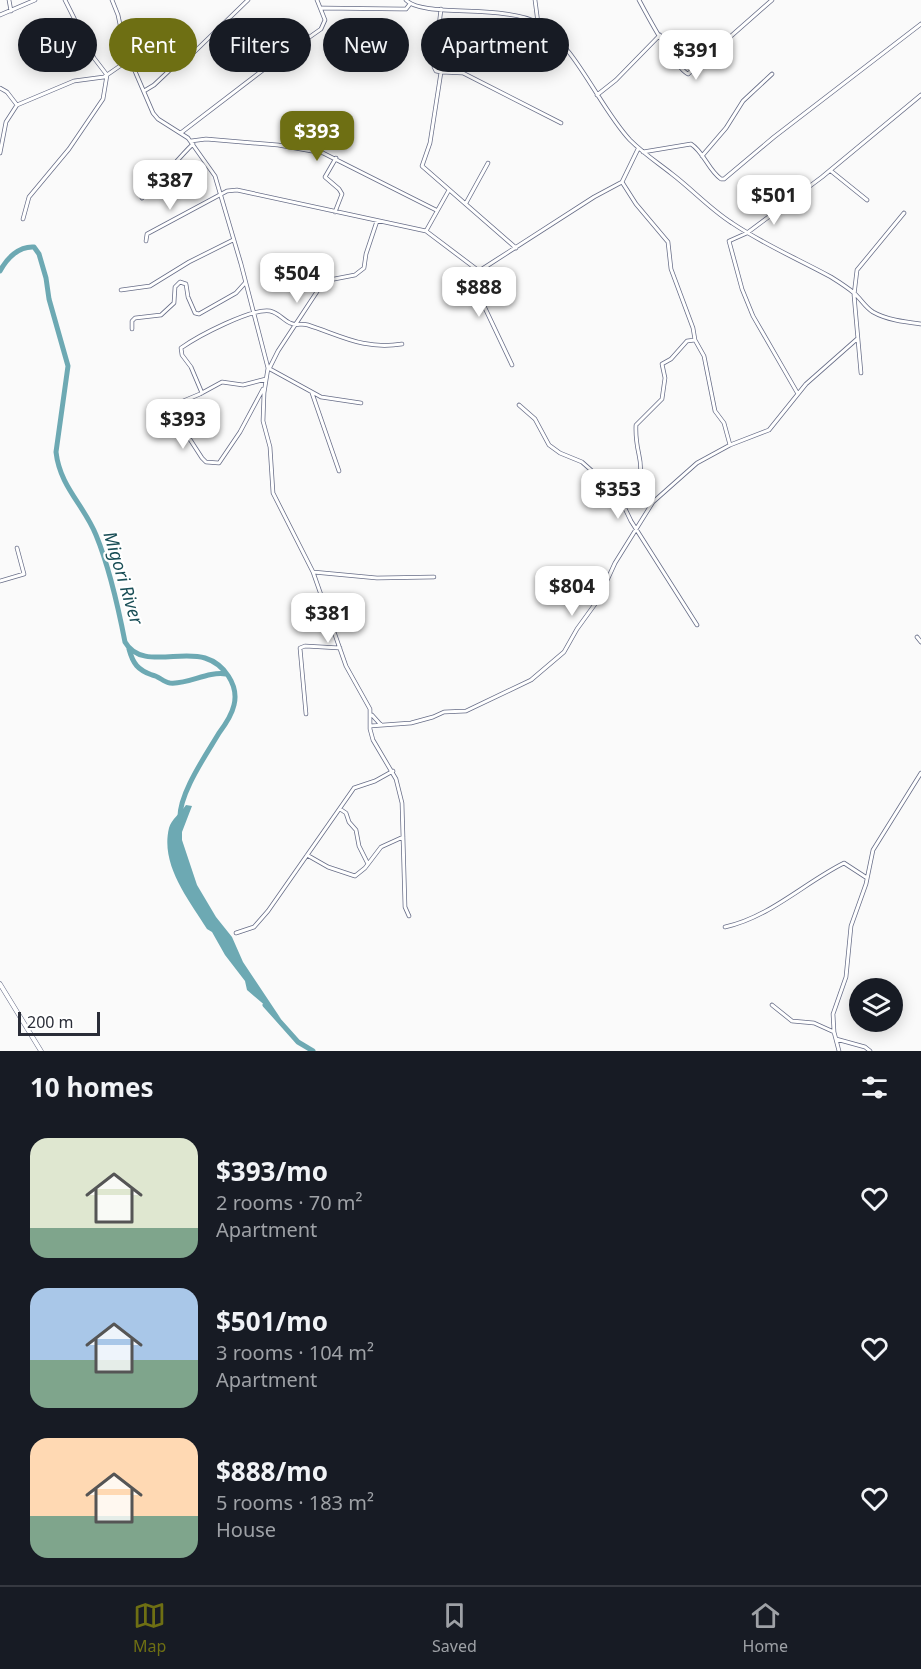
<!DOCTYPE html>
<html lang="en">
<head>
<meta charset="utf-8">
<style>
	:root { --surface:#171b24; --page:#20242c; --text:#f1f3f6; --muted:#9ea1a6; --line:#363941; --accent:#6e6f13 }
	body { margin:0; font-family:"Noto Sans",sans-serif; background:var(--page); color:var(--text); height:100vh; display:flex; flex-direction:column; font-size:22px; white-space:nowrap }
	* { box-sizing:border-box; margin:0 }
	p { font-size:20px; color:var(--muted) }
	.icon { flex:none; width:33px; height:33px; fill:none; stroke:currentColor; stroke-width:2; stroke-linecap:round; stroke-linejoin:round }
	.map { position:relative; height:1051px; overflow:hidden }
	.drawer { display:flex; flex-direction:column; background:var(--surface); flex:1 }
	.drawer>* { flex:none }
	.banner { position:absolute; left:18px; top:18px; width:600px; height:54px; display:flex; gap:12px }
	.controls { position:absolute; left:849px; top:978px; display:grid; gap:12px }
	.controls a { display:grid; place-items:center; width:54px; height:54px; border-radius:50%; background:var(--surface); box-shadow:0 3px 15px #0003; font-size:30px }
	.scale { position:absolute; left:18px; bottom:15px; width:82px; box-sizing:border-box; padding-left:6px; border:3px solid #2a2d38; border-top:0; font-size:16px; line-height:21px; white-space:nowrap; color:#2a2d38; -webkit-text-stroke:4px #fff; paint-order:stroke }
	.price { position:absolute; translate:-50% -51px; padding:0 14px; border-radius:12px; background:#fff; color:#222; font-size:20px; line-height:39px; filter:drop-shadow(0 2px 3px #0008) }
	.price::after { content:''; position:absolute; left:50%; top:36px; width:18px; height:14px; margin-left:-9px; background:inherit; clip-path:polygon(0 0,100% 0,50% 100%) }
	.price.on { background:var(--accent); color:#fff }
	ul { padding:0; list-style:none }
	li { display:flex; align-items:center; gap:18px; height:150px; padding:0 30px }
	li span { display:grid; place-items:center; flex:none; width:168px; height:120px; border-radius:18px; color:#555 }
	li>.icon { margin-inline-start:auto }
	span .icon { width:72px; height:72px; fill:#fffc; stroke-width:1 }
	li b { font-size:26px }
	h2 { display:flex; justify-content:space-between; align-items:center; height:72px; padding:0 30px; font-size:26px }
	.chip { padding:0 21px; border-radius:27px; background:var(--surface); box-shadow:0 3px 15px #0003; font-size:21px; line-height:54px }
	.chip.on { background:var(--accent); color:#fff }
	.dock { display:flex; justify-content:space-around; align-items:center; height:84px; border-top:2px solid var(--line); background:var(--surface); font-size:16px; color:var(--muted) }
	.dock a { display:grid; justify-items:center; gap:3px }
	.dock .on { color:var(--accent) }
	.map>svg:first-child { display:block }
	.water { fill:#6da9b3 }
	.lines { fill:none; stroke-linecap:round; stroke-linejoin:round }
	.river { stroke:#6da9b3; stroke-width:5 }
	.minor-casing { stroke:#676d87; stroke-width:4.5 }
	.tertiary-casing { stroke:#676d87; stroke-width:5 }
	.minor { stroke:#fff; stroke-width:3 }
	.tertiary { stroke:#fff; stroke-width:4 }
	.labels { text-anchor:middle; stroke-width:4.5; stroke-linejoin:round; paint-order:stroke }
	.water-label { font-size:18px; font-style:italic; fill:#194e56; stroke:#fff }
</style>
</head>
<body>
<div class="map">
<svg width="921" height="1051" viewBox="0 0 921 1051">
	<rect width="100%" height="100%" fill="#fafafa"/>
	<!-- water -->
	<path class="water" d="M186,805l6,1 -10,26v8l15,45 19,32 16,20 11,25 38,57 -34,-29 -2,-9 -20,-26 -13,-23 -5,-3c-18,-29 -47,-64 -38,-101 2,-8 12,-16 17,-23z"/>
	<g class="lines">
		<!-- river -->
		<path class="river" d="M0,271c7,-13 19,-25 34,-24l5,7 7,24 3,21 19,67 -12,86c4,35 28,53 40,83 14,34 22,71 29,107 15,27 55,8 80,16 19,6 34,27 29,47 -2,9 -9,20 -15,28 -13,22 -41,62 -39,87
			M129,649c4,15 9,21 23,26 7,1 11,7 18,8 18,2 37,-12 56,-9
			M265,1005l33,37 15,9"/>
		<defs>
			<path id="minor" d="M9,0l2,11
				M112,0l6,15 7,33 28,65 5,6 30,19 27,38 26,88 27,104 -4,25 -1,28 7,26 3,46 40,79 33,94 24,43v20l3,11 23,39 6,24 3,104 4,9
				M406,0c16,18 100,4 132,23 39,24 61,84 92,117 13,13 28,23 42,34 21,16 38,35 60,49 31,21 66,36 99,54 8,5 16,10 23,16 7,6 11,14 19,19 14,8 32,10 48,12
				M535,0l3,23
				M639,0c8,15 36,68 49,74l84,-74
				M322,8l79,1h5l4,-5
				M441,9l-7,58 2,4 5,1 -11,71 -8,23 94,82
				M0,15l35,-15
				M441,72l22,1 98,50
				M0,88l7,4 10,13 57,-24 30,-4 26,-18
				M144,91l10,-6 18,-17 14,-8 62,-60
				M597,95l19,-15 44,-45
				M182,132l85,-65 54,-38 4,-9 -8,-20
				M191,141l15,-2 72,6 45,8 113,57
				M638,149l-16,33 14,22 32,38 3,27 22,59 2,12 9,16 11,55 9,12 6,22
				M643,152l48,-8c13,8 17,26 30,35h3l50,-42 147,-113
				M0,153l6,-31 11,-17
				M702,156l24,-28 17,-27 29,-27
				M831,171l36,29
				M142,198c19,-16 33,-37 51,-54
				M466,203l22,-40
				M335,212l7,-18 -3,-5 -14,-12 11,-19
				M23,219l6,-22 40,-48 34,-50 4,-24 -13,-17 -29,-58
				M426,231l23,-41
				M146,241l1,-7 80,-43 10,-1 189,41 53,40 115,-74 28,-15
				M475,269l-3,8 3,10 37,78
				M121,290l29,-4 39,-24 44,-22
				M132,329v-8l3,-3 26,-3 13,-12 1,-16 5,-5 6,2 2,13 7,16 4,1 37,-21 9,-10
				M269,369l9,-18 46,-70 31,-6 9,-7 2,-14 11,-33
				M270,369l51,28 40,6
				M861,373l-7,-78 3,-25 47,-57
				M263,389l-23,43 -21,31 -13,-1 -4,-4 -33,-51 31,-13 22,-12 21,3 23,-6
				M202,393l-11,-26 -9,-12 -1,-7c17,-12 70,-40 89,-37 9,2 13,9 20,12 6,3 12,0 18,2 34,11 56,25 94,19
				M312,393l27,78
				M798,394l-45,-78 -11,-27 -13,-48 18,-8 75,-56 99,-82
				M519,405l16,14 14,26 11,8 22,9 36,32 13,27 66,104
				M622,501c33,-34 12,-38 14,-76l26,-26 3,-21 -3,-14 9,-5 16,-18 8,-1
				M313,572l64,6 57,-1
				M0,581l24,-7 -7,-26
				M917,637l4,5
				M306,714l-6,-66 5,-2 35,2
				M372,715l9,10
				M370,726l41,-3 22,-6 11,-5 22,-1 65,-31 33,-28 13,-23 21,-29 17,-37 38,-61 44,-39 33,-18 39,-15 37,-46 51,-45
				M340,809l6,4 3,9 7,8 3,16 9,18
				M307,855l21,12 27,9 10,-8 16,-21 22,-10
				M725,927c45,-10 79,-44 119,-64l23,15
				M236,933l18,-6 14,-16 86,-123 21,-7 18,-10
				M772,1005l20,16 22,2 20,9
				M836,1039l29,8 5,4
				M839,1051l-5,-19 -1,-18 13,-37 5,-51 15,-42 7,-34 48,-77"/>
			<path id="tertiary" d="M0,984l41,67"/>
		</defs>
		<!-- minor casing -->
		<use href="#minor" class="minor-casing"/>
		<!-- tertiary casing -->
		<use href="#tertiary" class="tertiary-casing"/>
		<!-- minor -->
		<use href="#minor" class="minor"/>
		<!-- tertiary -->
		<use href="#tertiary" class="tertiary"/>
	</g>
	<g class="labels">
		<!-- water labels -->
		<g class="water-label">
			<text transform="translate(123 578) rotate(73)" y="6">Migori River</text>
		</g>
	</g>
</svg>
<div class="controls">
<a><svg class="icon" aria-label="layers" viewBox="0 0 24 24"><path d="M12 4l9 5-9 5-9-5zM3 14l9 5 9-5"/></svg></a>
</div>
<div class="scale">200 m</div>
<b class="price" style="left:696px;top:81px">$391</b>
<b class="price on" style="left:317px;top:162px">$393</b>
<b class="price" style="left:170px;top:211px">$387</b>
<b class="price" style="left:774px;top:226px">$501</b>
<b class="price" style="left:297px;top:304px">$504</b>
<b class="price" style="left:479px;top:318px">$888</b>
<b class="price" style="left:183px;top:450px">$393</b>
<b class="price" style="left:618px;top:520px">$353</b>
<b class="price" style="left:572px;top:617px">$804</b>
<b class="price" style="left:328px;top:644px">$381</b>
<div class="banner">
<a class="chip">Buy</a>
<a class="chip on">Rent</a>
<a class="chip">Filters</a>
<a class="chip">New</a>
<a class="chip">Apartment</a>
</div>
</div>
<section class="drawer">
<h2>10 homes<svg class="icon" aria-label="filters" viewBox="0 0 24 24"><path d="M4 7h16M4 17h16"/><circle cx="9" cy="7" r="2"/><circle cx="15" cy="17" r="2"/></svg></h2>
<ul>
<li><span style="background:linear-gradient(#dfe7d0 75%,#7fa58c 0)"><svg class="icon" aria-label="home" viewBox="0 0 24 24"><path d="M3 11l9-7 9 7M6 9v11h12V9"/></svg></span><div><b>$393/mo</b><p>2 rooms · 70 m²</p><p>Apartment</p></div><svg class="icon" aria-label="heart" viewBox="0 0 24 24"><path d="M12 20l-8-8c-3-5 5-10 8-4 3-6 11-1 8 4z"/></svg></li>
<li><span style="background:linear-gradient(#a9c7e8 60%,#7fa58c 0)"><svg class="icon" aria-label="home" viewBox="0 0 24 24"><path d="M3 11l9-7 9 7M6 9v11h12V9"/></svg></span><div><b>$501/mo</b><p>3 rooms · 104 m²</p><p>Apartment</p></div><svg class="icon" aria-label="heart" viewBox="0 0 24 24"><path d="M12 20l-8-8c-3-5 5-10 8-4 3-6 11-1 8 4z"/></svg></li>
<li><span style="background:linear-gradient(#ffd9b3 65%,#7fa58c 0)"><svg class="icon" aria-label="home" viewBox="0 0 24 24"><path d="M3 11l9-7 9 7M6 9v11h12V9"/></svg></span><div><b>$888/mo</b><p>5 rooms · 183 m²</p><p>House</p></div><svg class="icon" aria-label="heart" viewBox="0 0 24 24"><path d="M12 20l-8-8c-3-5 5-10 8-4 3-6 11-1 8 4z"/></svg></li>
</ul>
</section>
<nav class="dock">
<a class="on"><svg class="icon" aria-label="map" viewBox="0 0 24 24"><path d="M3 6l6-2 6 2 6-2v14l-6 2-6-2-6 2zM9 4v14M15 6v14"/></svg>Map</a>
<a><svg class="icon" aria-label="saved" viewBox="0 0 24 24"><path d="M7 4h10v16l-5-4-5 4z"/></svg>Saved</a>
<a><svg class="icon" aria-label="home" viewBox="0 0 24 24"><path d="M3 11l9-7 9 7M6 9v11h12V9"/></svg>Home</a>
</nav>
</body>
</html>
